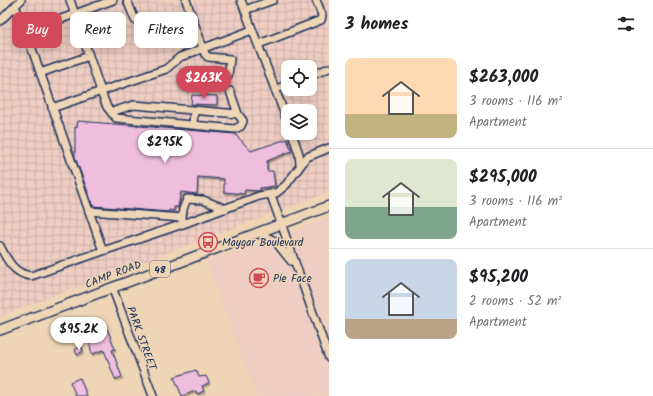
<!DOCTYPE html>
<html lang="en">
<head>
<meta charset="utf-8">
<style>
	:root { --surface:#fff; --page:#f6f6f6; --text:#202124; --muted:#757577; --line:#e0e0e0; --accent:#d1495b }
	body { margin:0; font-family:Kalam,sans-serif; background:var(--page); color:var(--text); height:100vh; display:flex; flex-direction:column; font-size:15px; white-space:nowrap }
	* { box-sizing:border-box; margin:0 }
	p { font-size:13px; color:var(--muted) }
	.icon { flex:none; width:22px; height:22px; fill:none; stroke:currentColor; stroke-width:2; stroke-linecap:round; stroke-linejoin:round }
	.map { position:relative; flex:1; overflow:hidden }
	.details { display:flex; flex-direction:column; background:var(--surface); width:324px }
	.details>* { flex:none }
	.top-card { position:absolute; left:12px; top:12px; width:257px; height:36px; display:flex; gap:8px }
	.tools { position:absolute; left:281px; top:60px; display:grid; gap:8px }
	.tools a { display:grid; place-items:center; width:36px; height:36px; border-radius:8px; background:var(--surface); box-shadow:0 2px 10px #0003; font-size:20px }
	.price { position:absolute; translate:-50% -34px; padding:0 9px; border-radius:14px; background:#fff; color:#222; font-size:13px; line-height:26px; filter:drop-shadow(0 1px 2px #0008) }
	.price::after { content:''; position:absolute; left:50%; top:24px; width:12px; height:9px; margin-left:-6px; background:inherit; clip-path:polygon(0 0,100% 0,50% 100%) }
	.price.active { background:var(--accent); color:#fff }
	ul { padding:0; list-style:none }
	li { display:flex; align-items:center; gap:12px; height:100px; padding:0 16px }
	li+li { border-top:1px solid var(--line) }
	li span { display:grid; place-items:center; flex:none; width:112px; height:80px; border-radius:8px; color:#555 }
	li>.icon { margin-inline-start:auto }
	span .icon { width:48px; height:48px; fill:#fffc; stroke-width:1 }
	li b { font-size:17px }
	h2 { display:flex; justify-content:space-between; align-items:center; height:48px; padding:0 16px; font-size:17px }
	.chip { padding:0 14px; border-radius:8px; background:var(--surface); box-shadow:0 2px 10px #0003; font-size:14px; line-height:36px }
	.chip.active { background:var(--accent); color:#fff }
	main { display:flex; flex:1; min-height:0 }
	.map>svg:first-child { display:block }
	.built { fill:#eecec2 }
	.industrial { fill:url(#industrial-grid); fill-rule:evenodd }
	.building { fill:#efbddd; stroke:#1b2f5e; filter:url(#shadow) }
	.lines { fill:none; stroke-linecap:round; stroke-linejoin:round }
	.minor-casing { stroke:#1b2f5e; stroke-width:10 }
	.major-casing { stroke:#1b2f5e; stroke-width:12 }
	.minor { stroke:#eed5b6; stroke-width:7 }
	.major { stroke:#eed5b6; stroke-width:9 }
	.labels { text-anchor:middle; stroke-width:3; stroke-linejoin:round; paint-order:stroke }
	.shield { fill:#eed5b6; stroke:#5a6178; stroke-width:1 }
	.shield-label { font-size:10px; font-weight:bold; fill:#1b2f5e }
	.poi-label { font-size:11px; fill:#1b2f5e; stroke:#eed5b6; text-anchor:start }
	.street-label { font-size:11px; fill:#1b2f5e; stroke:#eed5b6 }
</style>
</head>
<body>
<main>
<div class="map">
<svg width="329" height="396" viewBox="0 0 329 396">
	<defs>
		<pattern id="industrial-grid" width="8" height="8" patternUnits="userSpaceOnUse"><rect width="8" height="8" fill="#eecec2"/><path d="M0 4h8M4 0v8" fill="none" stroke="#ccb1a9"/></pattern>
		<filter id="shadow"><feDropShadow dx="1" dy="2" stdDeviation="0" flood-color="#0004"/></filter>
	</defs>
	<rect width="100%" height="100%" fill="#eed5b6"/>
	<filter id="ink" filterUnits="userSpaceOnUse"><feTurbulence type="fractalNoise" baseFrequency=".025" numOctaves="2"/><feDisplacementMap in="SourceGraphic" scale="8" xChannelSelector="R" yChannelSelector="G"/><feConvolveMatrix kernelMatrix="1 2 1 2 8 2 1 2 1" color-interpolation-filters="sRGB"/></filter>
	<g filter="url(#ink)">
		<!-- built -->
		<path class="built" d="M329,217v179h-73l-50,-135 58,-18z"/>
		<!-- industrial -->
		<path class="industrial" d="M15,0h314v192l-329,124v-301zM288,67h22v22h-22zM288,111h22v22h-22z"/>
		<!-- building -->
		<path class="building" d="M192,95l25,1v9l-26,-1z
			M78,121l157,13 16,17 36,-12 5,12 -25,10v10h6l2,15 -15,2v3l-15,-1 -1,4 -20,-2v-13l-26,-2 -1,17 -16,-2 -3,15h-4v4l-5,-1 -1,2 -75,-6 -18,-49v-30h2z
			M105,323l10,26 -3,1 10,27 -7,2 -11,-29 -12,4 -4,-16 -5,2 -2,-6 5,-2 -1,-2z
			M82,347l1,4 -6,4 -2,-6z
			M196,370l3,7 7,-1 3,7 -7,3 2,5 -7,3 -1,-3 -14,5 -8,-19z
			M80,378l7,18h-11l-6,-14z"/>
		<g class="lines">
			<defs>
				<path id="minor" d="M21,0l-6,6 11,26 87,-32
					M70,0l33,97 4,10 9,11 119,11 6,-3 2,-5 -5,-7 -8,-23
					M127,0l8,20
					M186,0l19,54 3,3 22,2 -2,17
					M241,0l47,123
					M245,10l28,-10
					M0,21l15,-15
					M26,32l63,179 93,7 1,6 76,-28 17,-3 10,-8 21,-28 22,-9
					M259,44l62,-24 1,-5 -6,-15
					M40,73l49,-17
					M310,76l19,-8
					M275,90l13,-6
					M52,108l114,-39 14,-12 72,-27
					M111,112l23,-7 104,9
					M193,125l1,-15
					M292,133l7,21 1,10
					M271,195l58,163
					M89,211l14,40 80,-27
					M182,218l1,-9 4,-10 16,1 23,9
					M258,233l17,8 16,20
					M0,246c7,14 14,28 31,30l72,-25
					M112,287l41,109"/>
				<path id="major" d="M0,330l329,-124"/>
			</defs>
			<!-- minor casing -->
			<use href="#minor" class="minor-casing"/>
			<!-- major casing -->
			<use href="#major" class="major-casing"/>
			<!-- minor -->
			<use href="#minor" class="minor"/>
			<!-- major -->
			<use href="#major" class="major"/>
		</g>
	</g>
	<!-- icons -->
	<defs>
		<symbol id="bus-ring" viewBox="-11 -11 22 22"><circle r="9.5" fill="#eed5b6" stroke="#d1495b" stroke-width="1.5"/><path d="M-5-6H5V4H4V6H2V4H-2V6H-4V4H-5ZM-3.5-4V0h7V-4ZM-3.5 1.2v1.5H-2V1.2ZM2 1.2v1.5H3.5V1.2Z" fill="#d1495b"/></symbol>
		<symbol id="cafe-ring" viewBox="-11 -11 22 22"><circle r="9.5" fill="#eed5b6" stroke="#d1495b" stroke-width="1.5"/><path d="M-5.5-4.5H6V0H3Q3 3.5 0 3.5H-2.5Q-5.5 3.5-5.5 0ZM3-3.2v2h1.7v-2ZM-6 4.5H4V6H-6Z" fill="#d1495b"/></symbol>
	</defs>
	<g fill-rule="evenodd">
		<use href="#bus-ring" x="197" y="231" width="22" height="22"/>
		<use href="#cafe-ring" x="248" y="267" width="22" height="22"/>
	</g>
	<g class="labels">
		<!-- shield labels -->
		<rect class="shield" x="150" y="261" width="20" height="16" rx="3"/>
		<g class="shield-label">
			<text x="160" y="273">48</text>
		</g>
		<!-- poi labels -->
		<g class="poi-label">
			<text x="222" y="246">Maygar Boulevard</text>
			<text x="273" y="282">Pie Face</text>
		</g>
		<!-- street labels -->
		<g class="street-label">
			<text transform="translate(113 274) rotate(-21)" y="4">CAMP ROAD</text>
			<text transform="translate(142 338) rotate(70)" y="4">PARK STREET</text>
		</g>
	</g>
</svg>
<div class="tools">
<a><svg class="icon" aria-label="locate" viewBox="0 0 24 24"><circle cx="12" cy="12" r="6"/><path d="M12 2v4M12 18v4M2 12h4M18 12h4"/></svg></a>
<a><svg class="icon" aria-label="layers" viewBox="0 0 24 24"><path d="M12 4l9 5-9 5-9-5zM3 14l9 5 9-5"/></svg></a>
</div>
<b class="price active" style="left:204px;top:100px">$263K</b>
<b class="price" style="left:165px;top:164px">$295K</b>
<b class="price" style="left:79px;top:351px">$95.2K</b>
<div class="top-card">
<a class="chip active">Buy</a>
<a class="chip">Rent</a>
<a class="chip">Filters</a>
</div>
</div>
<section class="details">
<h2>3 homes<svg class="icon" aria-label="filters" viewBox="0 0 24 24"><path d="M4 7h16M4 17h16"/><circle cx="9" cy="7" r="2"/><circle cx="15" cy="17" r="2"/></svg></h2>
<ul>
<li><span style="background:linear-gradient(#ffd9b3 70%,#c2b280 0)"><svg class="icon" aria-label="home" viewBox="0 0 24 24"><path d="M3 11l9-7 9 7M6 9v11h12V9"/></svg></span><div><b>$263,000</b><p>3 rooms · 116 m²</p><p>Apartment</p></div></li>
<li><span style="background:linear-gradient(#dfe7d0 60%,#7fa58c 0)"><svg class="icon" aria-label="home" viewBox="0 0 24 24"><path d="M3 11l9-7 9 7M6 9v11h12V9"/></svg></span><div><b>$295,000</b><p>3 rooms · 116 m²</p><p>Apartment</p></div></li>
<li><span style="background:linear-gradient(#c9d6e8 75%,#b9a48a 0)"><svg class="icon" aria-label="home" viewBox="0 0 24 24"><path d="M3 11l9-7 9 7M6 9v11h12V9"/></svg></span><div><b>$95,200</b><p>2 rooms · 52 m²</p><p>Apartment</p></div></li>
</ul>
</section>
</main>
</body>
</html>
